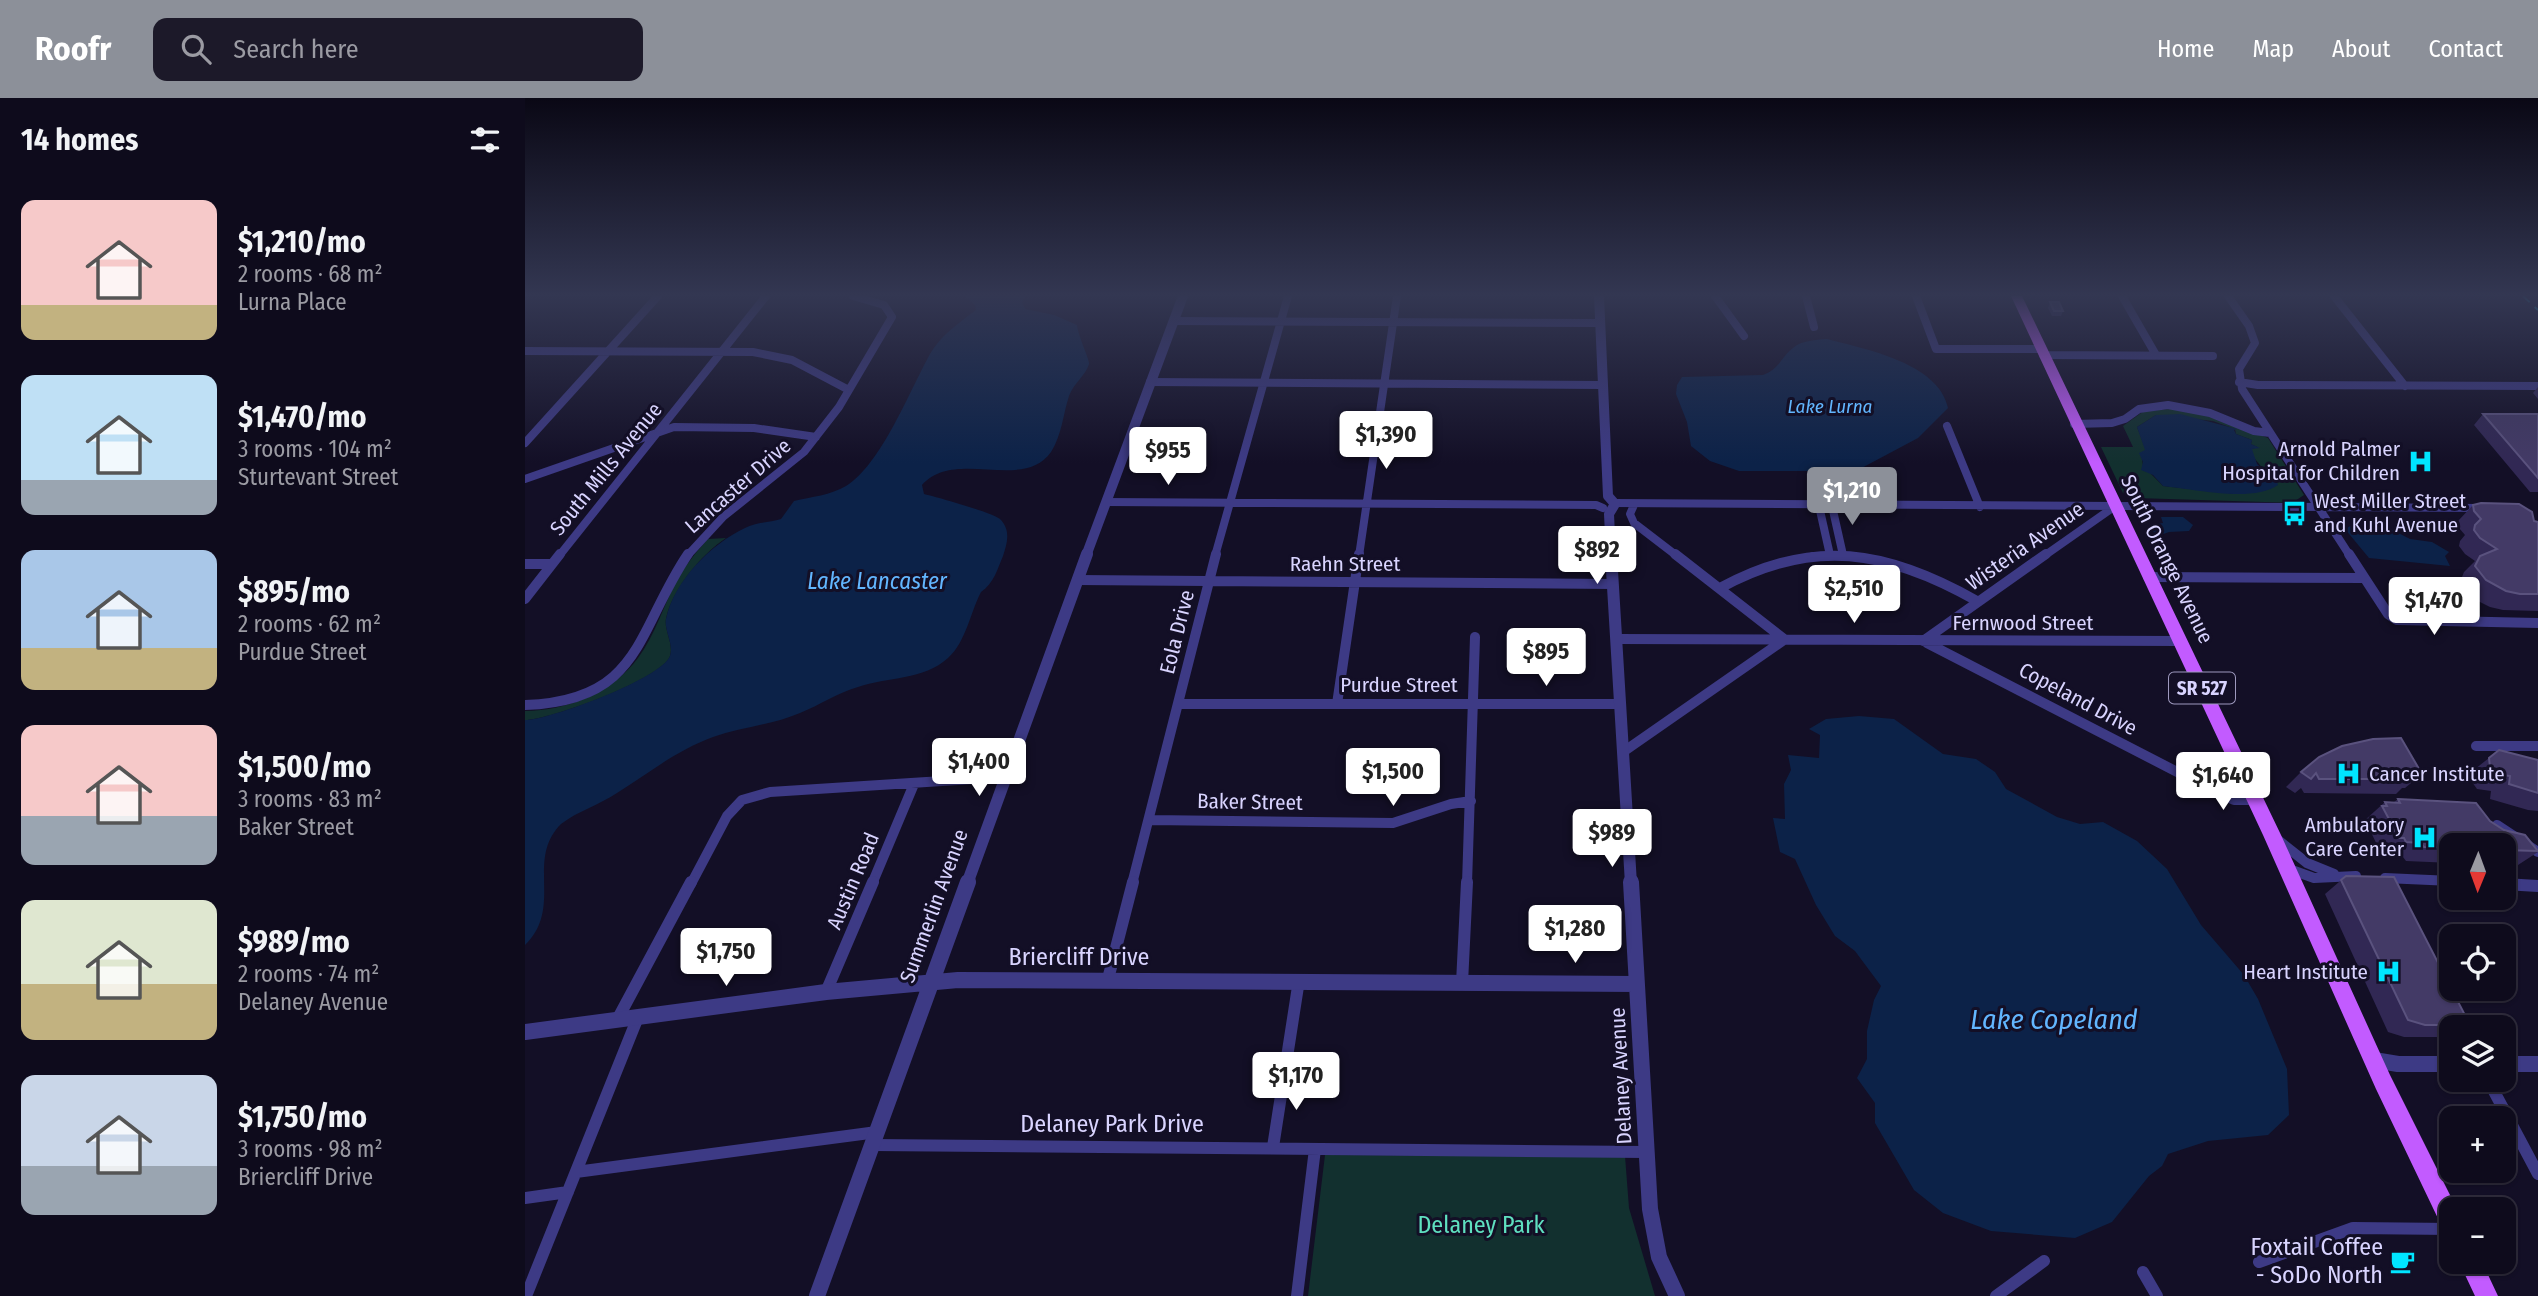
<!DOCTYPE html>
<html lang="en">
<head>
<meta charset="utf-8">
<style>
	:root { --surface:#0e0b1c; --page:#1c1929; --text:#f1f3f6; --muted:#9b9ba3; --line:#2e2b3b; --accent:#8c9099 }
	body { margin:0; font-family:"Fira Sans Condensed",sans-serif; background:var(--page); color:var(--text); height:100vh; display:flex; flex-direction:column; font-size:26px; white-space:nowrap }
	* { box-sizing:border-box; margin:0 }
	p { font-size:23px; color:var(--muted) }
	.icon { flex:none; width:38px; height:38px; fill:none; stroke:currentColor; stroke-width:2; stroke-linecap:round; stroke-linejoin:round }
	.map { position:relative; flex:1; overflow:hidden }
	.side { display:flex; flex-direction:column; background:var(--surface); width:525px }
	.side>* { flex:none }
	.needle { width:46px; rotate:181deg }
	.controls { position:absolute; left:1914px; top:735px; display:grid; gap:14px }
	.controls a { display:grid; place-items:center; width:77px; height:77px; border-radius:14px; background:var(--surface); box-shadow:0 2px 5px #0004,0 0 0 2px var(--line); font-size:35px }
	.price { position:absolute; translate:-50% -60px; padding:0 16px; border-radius:7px; background:#fff; color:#222; font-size:23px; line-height:46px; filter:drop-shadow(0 2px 4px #0008) }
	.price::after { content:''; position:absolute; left:50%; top:42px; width:21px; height:16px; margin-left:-10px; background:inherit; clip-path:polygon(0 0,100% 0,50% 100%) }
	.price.on { background:var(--accent); color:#fff }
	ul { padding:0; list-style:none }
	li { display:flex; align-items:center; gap:21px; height:175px; padding:0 21px }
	li span { display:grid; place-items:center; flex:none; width:196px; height:140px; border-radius:14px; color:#555 }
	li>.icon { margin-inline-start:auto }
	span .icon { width:84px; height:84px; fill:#fffc; stroke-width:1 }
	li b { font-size:30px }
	h2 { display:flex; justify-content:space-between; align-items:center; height:84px; padding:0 21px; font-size:30px }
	header { display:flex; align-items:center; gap:42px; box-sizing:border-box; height:98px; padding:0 35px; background:var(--accent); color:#fff }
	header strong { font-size:33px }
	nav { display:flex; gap:38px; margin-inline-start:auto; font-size:24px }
	.search { width:490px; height:63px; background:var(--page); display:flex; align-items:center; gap:18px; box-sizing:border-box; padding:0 24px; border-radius:14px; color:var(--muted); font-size:26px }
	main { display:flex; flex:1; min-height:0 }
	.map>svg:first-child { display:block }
	.green { fill:#12302f; fill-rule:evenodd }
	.water { fill:#0c2248 }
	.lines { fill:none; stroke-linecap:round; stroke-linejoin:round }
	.minor-far2 { stroke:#3d3a85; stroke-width:8 }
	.minor-far1 { stroke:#3d3a85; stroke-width:10 }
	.minor { stroke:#3d3a85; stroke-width:12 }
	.tertiary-far2 { stroke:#3d3a85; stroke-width:10 }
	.tertiary-far1 { stroke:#3d3a85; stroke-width:12 }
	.tertiary { stroke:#3d3a85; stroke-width:16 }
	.primary { fill:#c25bff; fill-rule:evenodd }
	.rail { stroke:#00e5ff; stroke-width:2; stroke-dasharray:9 7; stroke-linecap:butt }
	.wall { fill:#312854 }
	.building { fill:#433a66; stroke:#5a527e; stroke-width:2 }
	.labels { text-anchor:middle; stroke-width:6; stroke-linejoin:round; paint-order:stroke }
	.far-water-label { font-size:19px; font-style:italic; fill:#62b6ff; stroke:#130f26 }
	.shield { fill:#130f26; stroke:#9e99be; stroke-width:2 }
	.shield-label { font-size:19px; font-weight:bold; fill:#d9d4ff }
	.poi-label { font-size:21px; fill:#d9d4ff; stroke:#130f26; text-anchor:end }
	.street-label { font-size:21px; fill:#d9d4ff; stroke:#130f26 }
	.water-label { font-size:23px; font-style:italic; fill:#62b6ff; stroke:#130f26 }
	.near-street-label { font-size:24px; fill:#d9d4ff; stroke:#130f26 }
	.near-park-label { font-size:24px; fill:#5fe0c0; stroke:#130f26 }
	.near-poi-label { font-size:24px; fill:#d9d4ff; stroke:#130f26; text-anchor:end }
	.near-water-label { font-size:28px; font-style:italic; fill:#62b6ff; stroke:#130f26 }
</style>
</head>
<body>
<header>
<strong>Roofr</strong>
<div class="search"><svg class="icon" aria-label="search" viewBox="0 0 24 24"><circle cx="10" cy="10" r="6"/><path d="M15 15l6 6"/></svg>Search here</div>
<nav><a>Home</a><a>Map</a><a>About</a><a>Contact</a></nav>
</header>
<main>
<section class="side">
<h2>14 homes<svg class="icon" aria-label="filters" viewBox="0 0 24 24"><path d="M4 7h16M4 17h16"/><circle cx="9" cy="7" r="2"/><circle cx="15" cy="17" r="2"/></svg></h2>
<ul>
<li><span style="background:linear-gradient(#f6c9c9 75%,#c2b280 0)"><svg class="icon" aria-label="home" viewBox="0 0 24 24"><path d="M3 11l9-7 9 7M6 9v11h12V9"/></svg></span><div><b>$1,210/mo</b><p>2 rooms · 68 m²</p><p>Lurna Place</p></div></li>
<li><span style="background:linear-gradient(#bfe0f5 75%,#9aa5b1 0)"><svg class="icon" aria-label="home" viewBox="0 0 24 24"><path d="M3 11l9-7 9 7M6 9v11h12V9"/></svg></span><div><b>$1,470/mo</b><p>3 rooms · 104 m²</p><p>Sturtevant Street</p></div></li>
<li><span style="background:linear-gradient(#a9c7e8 70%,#c2b280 0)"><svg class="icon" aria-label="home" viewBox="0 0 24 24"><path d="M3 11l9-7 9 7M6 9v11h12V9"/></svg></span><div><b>$895/mo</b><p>2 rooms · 62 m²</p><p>Purdue Street</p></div></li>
<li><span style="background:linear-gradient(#f6c9c9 65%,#9aa5b1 0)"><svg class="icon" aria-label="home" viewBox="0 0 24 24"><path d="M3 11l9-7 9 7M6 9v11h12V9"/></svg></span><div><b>$1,500/mo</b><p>3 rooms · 83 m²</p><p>Baker Street</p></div></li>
<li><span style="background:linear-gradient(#dfe7d0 60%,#c2b280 0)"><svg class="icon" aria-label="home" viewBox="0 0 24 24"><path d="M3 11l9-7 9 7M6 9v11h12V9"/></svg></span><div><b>$989/mo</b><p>2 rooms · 74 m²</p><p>Delaney Avenue</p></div></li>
<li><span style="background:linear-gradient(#c9d6e8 65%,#9aa5b1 0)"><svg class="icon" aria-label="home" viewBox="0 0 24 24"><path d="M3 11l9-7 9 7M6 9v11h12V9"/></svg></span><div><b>$1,750/mo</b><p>3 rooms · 98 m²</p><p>Briercliff Drive</p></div></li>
</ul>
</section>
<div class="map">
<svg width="2013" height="1198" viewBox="0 0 2013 1198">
	<rect width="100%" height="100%" fill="#130f26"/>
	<!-- green -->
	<path class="green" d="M1646,311l34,5 63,24 36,57 -12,8 -156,-5 -13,-5 -22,-46h32l-10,-21 21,-15zM1631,317l57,6 22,8 1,5 16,6 -1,4 6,3 -5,2 -1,5 17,21 -31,19 -74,-8 -20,-20 -1,-8 4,-8 -9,-23z
		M201,440c-24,16 -54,51 -60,81 -2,12 8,25 4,37 -8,23 -120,64 -145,64v-9c41,0 88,-19 113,-53 17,-23 25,-51 38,-76 9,-16 20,-30 32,-43z
		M800,1057l300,1 4,52 26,88h-347z"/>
	<!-- water -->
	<path class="water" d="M440,198h61l-4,6 3,7 29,6 23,10c1,11 13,35 12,39 -3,11 -16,20 -20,32 -6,18 -7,39 -18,56 -28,40 -96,-4 -129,33l2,9c12,3 71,19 77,26 10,11 6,24 2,36 -6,14 -9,27 -22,36 -11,21 -15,50 -33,66 -24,22 -61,19 -90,29 -21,6 -38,18 -58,26 -28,12 -59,14 -87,24 -36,13 -64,36 -96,56 -18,12 -39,18 -56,31 -36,36 3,83 -36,121v-225c25,0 137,-42 145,-64 4,-12 -6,-25 -4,-37 8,-38 45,-75 79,-91 11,-6 24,-5 36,-9l13,-18c17,-4 37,-6 52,-15 35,-21 64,-96 84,-132 10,-18 30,-32 46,-44l-1,-5z
		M1302,241c38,10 112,24 121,69l-30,30 -62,33h-117l-29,-10 -19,-15 -4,-24 -11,-28 1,-9 5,-8 81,-2c16,-5 18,-18 30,-27 9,-8 23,-8 34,-9z
		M1655,316l57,15 -3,1 2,4 16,6 -1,4 9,4 -8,1 5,15 20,17 1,4c-25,18 -85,4 -115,1l-10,-11 -12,-5 2,-8 -4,-9 6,-3 -8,-23 19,-12z
		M1636,419h22l10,8 -4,6 -20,1 -17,6 -3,-4 5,-1 -2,-4h7l-3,-5 7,-1z
		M1834,423l26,5 25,13 22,3 17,10 -4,4 5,10 -81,-8 -24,-29z
		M1334,618l35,3 49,35 33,5 19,13 11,17 51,28 23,7 23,-2 34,19 30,28 34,56 43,50 14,24 29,70 2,46 -21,20 -60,6 -40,13 -6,12 -13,10 -37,46 -37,16 -84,-7 -48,-18 -29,-23 -39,-67v-20l-18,-25 10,-19v-28l7,-31 7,-14 -26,-35 -20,-15 -19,-31 -21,-46 -15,-7 -7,-34 12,1 -1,-35 7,-14 -3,-15 31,3 1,-23 -11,-6 17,-10z"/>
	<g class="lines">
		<!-- minor-far2 -->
		<path class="minor-far2" d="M1190,198l29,40
			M1281,198l8,31
			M1391,198l20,53h105
			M1597,198l34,59
			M1703,198l21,30 6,17 -16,26 3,20 108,167
			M1809,198l71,90
			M649,223l426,2
			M0,253l228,1 39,8 55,29
			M1518,257l170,1
			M625,284l453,3
			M1714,284l19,3 280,1
			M1549,326l38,-1 13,-4 14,-10 29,-4 42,8 44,18 16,2
			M1422,328l33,81
			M0,345l133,-147
			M0,381l149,-52 80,1 62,9
			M581,404l490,3 7,3
			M1089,405l868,5
			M1109,407l-4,9 4,9 43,33
			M1294,408l11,49
			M1307,408l11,49
			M34,458l207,-260
			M162,458l36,-39 81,-65 35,-45 53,-90 -8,-12 -31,-9
			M690,458l73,-260
			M834,458l38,-260
			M1288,458h35
			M1519,458l67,-47"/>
		<!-- minor-far1 -->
		<path class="minor-far1" d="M1150,456l109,85
			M1824,456l39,60 9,6 141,3
			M0,466h26
			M1623,479l216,1
			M552,482l536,4
			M1195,490c93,-51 167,-38 257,13
			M0,501l35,-45
			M1091,541l563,2
			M1398,543l123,-87
			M1402,545l289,149 18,8h21
			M654,606h440
			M812,606l22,-150
			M0,607c117,-4 111,-74 163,-151
			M1951,648h62
			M1098,654l161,-112
			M625,722l243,3 58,-19 20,-3
			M1972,727l41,27
			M1753,742l29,23 27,11
			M1764,771l25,9 42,-2
			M1860,780l67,3
			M166,786l36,-68 15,-16 28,-8 235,-15
			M347,786l42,-100
			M607,786l84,-330
			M942,786l8,-247"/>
		<!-- minor -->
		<path class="minor" d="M1979,786l34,2
			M583,881l25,-97
			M937,885l5,-101
			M301,894l47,-110
			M92,922l74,-138
			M1963,982l50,94
			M348,1047l773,7
			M748,1049l26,-167
			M51,1074l301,-40
			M0,1100l43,-6
			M1734,1164l94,-34 99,1
			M1618,1174l14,24
			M1,1198l112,-279
			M772,1198l18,-147
			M1471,1198l48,-35"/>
		<!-- tertiary-far2 -->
		<path class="tertiary-far2" d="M1074,198l9,200 7,8 -6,10 2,42
			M561,458l97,-260"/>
		<!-- tertiary-far1 -->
		<path class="tertiary-far1" d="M1086,456l20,330
			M442,786l120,-330"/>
		<!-- tertiary -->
		<path class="tertiary" d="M1106,784l19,327 9,48 18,39
			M0,934l301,-40 132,-12 678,4
			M1849,962l24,4h54
			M1979,966h34
			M292,1198l151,-414"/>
		<!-- primary -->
		<path class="primary" d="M1486,198h11l259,539 109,240 67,134h-5v25l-8,-3 -68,-142 -113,-254z
			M1934,1164h23l16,34h-23z"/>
		<!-- rail -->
		<path class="rail" d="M1998,198l15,14"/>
	</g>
	<!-- wall -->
	<path class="wall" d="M1525,204l13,9 -2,5h-9l-4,-8z
		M2013,289v12l-5,-6z
		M1958,316h55v78h-8l-56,-67z
		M1948,407l65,17v89l-35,-1 -13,-3 -20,-10 -10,-15 4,-10 11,-11 -10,-7 -6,-8 1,-5 5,-6 -6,-7 -1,-7z
		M1974,652l39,10v51l-10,-1 -38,-11 1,-8 -14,-2 -5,-7 -2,-9z
		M1776,674l121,2 -17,14h-3l-6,6 -92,-1 -3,-5 -6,5 -9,-6z
		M1873,701l92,22 48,31 -20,13h-14v-20h-52v18l-46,-2 -3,-4h-14l-2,-4h-6l-16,-33 20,-18h9z
		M1821,778l124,149 -4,2h-14v8l-3,2h-45l-16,-5 -63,-138z"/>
	<!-- building -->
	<path class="building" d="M1525,204h9l4,9h-9z
		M1958,316h55v64z
		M1956,405l38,1 13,8 2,9 4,1v72h-18l-14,-3 -20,-11 -11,-14 5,-10 17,-7 -17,-11 -6,-8 1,-5 6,-6 -7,-8 -1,-6z
		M1876,640l21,36 -13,-1 4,6h-94l-3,-6 -5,6 -10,-7 18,-15 23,-11 31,-7z
		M1974,652l39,10v33l-29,-9 1,-8 -14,-2 -6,-7 -1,-9z
		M1873,701l78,4 14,18 14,9 21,5 13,16 -34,-1v-5h-52v3l-28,-1 -3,-4 -15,-1 -2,-4h-5l-17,-32h5l-2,-4 15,1z
		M1821,778l48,1 76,148h-45l-17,-5 -67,-140z"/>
	<!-- sky -->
	<linearGradient id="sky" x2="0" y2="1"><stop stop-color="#0a0815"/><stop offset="0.54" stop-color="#333752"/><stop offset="1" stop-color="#333752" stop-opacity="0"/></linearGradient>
	<rect width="2013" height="365" fill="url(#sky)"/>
	<!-- icons -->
	<defs>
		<symbol id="hospital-bare" viewBox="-9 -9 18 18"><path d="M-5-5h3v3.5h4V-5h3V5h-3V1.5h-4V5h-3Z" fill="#00e5ff" stroke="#130f26" stroke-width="2.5" paint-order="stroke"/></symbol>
		<symbol id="bus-bare" viewBox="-9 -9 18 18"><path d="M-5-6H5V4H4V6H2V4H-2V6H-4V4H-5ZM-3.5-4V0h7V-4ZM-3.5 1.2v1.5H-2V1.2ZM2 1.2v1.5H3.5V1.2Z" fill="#00e5ff" stroke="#130f26" stroke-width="2.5" paint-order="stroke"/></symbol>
		<symbol id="cafe-bare" viewBox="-9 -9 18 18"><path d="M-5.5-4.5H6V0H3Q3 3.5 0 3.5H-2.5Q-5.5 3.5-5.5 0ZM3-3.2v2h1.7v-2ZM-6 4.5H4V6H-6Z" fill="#00e5ff" stroke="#130f26" stroke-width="2.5" paint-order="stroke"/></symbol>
	</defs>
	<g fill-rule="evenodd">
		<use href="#hospital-bare" x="1878" y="346" width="35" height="35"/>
		<use href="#bus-bare" x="1752" y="398" width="35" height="35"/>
		<use href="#hospital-bare" x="1806" y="658" width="35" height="35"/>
		<use href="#hospital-bare" x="1882" y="722" width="35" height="35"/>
		<use href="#hospital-bare" x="1846" y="856" width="35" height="35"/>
		<use href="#cafe-bare" x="1860" y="1146" width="35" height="35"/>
	</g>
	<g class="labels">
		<!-- far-water labels -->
		<g class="far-water-label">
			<text x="1305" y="315">Lake Lurna</text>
		</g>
		<!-- shield labels -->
		<rect class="shield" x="1644" y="574.5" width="66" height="31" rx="5"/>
		<g class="shield-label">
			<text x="1677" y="597">SR 527</text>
		</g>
		<!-- poi labels -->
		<g class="poi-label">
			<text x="1875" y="358">Arnold Palmer<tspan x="1875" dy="24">Hospital for Children</tspan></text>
			<text x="1789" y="410" text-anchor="start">West Miller Street<tspan x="1789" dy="24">and Kuhl Avenue</tspan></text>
			<text x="1844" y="683" text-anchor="start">Cancer Institute</text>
			<text x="1879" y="734">Ambulatory<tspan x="1879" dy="24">Care Center</tspan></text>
			<text x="1843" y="881">Heart Institute</text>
		</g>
		<!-- street labels -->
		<g class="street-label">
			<text transform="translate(81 371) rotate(-51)" y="7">South Mills Avenue</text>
			<text transform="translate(213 388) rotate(-41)" y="7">Lancaster Drive</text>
			<text transform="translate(1500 448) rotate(-35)" y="7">Wisteria Avenue</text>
			<text transform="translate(1642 461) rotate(64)" y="7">South Orange Avenue</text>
			<text x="820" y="473">Raehn Street</text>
			<text x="1498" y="532">Fernwood Street</text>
			<text transform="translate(652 534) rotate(-76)" y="7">Eola Drive</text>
			<text x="874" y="594">Purdue Street</text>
			<text transform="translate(1553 601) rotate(28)" y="7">Copeland Drive</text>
			<text transform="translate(725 704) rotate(1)" y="7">Baker Street</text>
			<text transform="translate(328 783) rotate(-67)" y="7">Austin Road</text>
			<text transform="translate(409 808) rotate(-70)" y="7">Summerlin Avenue</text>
			<text transform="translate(1096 978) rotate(-93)" y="7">Delaney Avenue</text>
		</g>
		<!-- water labels -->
		<g class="water-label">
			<text x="352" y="491">Lake Lancaster</text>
		</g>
		<!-- near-street labels -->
		<g class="near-street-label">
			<text x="554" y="867">Briercliff Drive</text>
			<text x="587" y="1034">Delaney Park Drive</text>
		</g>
		<!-- near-park labels -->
		<g class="near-park-label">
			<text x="956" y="1135">Delaney Park</text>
		</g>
		<!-- near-poi labels -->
		<g class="near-poi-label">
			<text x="1858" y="1157">Foxtail Coffee<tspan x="1858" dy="28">- SoDo North</tspan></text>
		</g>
		<!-- near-water labels -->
		<g class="near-water-label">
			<text x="1529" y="931">Lake Copeland</text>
		</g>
	</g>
</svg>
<div class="controls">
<a><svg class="needle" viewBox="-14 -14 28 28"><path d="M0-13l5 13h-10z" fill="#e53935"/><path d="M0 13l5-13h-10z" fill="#9b9ba3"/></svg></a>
<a><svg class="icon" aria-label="locate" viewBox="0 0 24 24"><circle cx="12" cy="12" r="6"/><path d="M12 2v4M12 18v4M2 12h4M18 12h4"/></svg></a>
<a><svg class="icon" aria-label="layers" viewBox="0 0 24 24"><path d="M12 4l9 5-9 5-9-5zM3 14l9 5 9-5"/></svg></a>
<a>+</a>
<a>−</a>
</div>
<b class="price" style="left:861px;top:373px">$1,390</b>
<b class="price" style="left:643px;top:389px">$955</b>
<b class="price on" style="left:1327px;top:429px">$1,210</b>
<b class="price" style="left:1072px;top:488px">$892</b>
<b class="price" style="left:1329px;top:527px">$2,510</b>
<b class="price" style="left:1909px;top:539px">$1,470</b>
<b class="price" style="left:1021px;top:590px">$895</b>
<b class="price" style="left:454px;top:700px">$1,400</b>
<b class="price" style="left:868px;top:710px">$1,500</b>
<b class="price" style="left:1698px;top:714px">$1,640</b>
<b class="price" style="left:1087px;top:771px">$989</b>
<b class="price" style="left:1050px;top:867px">$1,280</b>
<b class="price" style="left:201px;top:890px">$1,750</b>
<b class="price" style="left:771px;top:1014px">$1,170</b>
</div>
</main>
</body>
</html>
